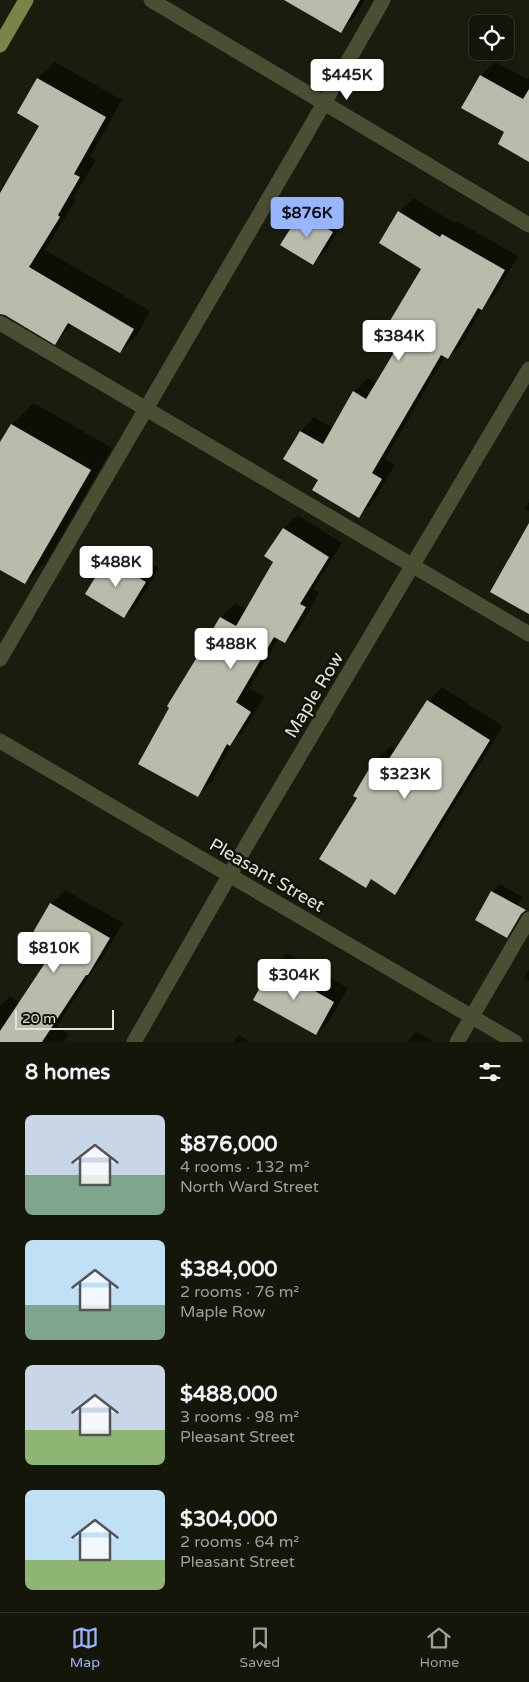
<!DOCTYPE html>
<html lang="en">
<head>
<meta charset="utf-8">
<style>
	:root { --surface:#14160a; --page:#1d1f13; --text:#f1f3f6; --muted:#9d9f9c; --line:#33352b; --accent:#98b5fd }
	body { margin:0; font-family:"Varela Round",sans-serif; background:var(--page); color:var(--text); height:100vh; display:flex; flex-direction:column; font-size:19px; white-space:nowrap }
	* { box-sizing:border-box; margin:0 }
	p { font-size:16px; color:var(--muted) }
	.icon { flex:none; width:28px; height:28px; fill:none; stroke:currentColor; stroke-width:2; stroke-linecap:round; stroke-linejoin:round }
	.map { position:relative; height:1042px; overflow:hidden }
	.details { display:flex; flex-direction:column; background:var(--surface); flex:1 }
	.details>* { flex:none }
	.tools { position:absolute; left:469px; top:15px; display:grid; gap:10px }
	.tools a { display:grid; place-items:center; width:45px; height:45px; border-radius:8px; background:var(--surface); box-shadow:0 5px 20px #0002,0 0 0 1px var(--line); font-size:25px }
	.scale { position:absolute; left:15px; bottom:12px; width:99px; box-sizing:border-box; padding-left:5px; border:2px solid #e0e3d9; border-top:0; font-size:14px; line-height:18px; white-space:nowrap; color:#e0e3d9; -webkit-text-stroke:4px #111306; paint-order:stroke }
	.price { position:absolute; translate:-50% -42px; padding:0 11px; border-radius:5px; background:#fff; color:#222; font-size:16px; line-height:32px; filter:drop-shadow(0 1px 2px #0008) }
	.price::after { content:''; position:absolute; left:50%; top:30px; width:15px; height:11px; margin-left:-8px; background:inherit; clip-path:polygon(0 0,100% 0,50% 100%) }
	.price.current { background:var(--accent); color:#111 }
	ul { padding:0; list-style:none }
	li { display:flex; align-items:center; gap:15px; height:125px; padding:0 25px }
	li span { display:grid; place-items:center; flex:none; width:140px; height:100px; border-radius:8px; color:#555 }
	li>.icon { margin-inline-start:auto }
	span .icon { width:60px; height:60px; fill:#fffc; stroke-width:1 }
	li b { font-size:21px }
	h2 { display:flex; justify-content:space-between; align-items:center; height:60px; padding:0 25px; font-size:21px }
	.tabs { display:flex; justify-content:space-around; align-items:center; height:70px; border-top:1px solid var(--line); background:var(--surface); font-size:14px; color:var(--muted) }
	.tabs a { display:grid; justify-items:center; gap:2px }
	.tabs .current { color:var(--accent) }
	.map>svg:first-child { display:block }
	.shadow { fill:#0007 }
	.building { fill:#b8bcaa }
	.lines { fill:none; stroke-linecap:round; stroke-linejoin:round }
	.minor { stroke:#4a4f33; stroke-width:15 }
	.major { stroke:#798446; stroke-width:15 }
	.labels { text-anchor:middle; stroke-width:5; stroke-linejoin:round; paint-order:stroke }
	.street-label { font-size:18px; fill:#e0e3d9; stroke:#111306 }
</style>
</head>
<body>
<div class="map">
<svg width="529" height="1042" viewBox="0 0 529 1042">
	<rect width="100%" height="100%" fill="#1a1d0e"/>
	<!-- shadow -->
	<path class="shadow" d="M296,0h69l-11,18 -14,13z
		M55,62l67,38 -32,57 6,3 -23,38 3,2 -31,50 105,61 -13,24 -17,17 -47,-28 -18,19 -50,-29 -5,-1v-123l10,-13 30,-51 -22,-13 20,-35z
		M495,62l32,17 2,-2v83l-23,-28 -44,-24 19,-32z
		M413,198l42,25 2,-2 61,35 -23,39 -12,12 -21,37 -14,14 -3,-2 -60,103 10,6 -22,37 -14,14 -39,-37 -19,-48 13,-14 19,11 21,-36 14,-14 9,5 30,-49 15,-66 -41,-25 18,-31z
		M316,199l30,19 -19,31 -14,14 -11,-50z
		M34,403l78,45 -65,113 -22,22 -25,-15v-123l12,-20z
		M529,502v9l-4,-2z
		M298,515l44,28 -29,47 6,3 -20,35 -14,14 -6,-4 -30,50 15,9 -20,33 -9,9 -23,42 -14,14 5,-147 18,-31 14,-14 11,7 28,-49 10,-33z
		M122,545l37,23 -21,35 -14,14 -16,-58z
		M442,687l61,39 -94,153 -14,14 -23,-14 -7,7 -7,-88 18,-38 14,-14 7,4 31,-49z
		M500,884l22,13 -15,28 -30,-6 15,-27z
		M65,890l58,33 -22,37 -5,6 -39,60 12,8 -5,8h-64v-36l10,-10 10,7 33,-50 -23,-13 21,-36z
		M287,953l61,35 -18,32 -14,14 -43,-67z
		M529,970v11l-5,-3z
		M416,1032l19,10h-28z
		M239,1035l11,7h-17z"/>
	<!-- building -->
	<path class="building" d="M284,0h76l-19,33z
		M480,75l43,24 6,-10v73l-31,-18 6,-12 -43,-24z
		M37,78l69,39 -32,57 6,3 -22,38 2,2 -31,50 105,62 -14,24 -52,-30 -13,22 -50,-30 -5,-1v-121l39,-67 -22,-13z
		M398,211l42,26 2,-3 63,36 -23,40 -4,-2 -30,51 -7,-4 -69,118 10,6 -23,39 -47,-28 6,-10 -35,-21 17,-28 23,13 30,-53 13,8 39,-65 -17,-10 33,-55 -42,-26z
		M301,212l32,20 -20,33 -33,-20z
		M11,424l80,46 -66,114 -25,-14v-128z
		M529,523v91l-39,-22z
		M283,528l46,29 -29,47 6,3 -21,36 -11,-6 -38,65 15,10 -21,34 -3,-2 -29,53 -60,-33 31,-56 -2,-2 35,-57h-1l19,-32 16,9 37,-64 -9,-6z
		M107,558l39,24 -22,36 -39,-24z
		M427,700l63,40 -95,155 -24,-16 -5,9 -47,-29 38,-61 -4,-2 22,-37 10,6z
		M491,891l35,19 -5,4 -14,24 -32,-18z
		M50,903l60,35 -22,37h-2l-44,67h-42v-11l51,-77 -23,-13z
		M272,966l62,36 -18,33 -63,-35z"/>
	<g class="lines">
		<!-- minor -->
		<path class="minor" d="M151,0l378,225
			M0,323l529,311
			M0,659l304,-521 79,-138
			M0,741l515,301
			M134,1042l115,-201 280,-472
			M457,1042l72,-123"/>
		<!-- major -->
		<path class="major" d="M0,45l26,-45"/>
	</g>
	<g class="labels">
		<!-- street labels -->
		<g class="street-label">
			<text transform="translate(314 695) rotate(-59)" y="6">Maple Row</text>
			<text transform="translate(267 875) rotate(30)" y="6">Pleasant Street</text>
		</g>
	</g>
</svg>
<div class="tools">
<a><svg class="icon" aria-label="locate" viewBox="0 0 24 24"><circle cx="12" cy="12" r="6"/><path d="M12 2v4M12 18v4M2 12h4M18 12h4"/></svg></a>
</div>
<div class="scale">20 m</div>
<b class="price" style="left:347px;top:101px">$445K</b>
<b class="price current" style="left:307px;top:239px">$876K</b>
<b class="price" style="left:399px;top:362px">$384K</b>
<b class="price" style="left:116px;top:588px">$488K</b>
<b class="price" style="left:231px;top:670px">$488K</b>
<b class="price" style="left:405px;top:800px">$323K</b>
<b class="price" style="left:54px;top:974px">$810K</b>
<b class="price" style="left:294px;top:1001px">$304K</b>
</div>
<section class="details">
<h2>8 homes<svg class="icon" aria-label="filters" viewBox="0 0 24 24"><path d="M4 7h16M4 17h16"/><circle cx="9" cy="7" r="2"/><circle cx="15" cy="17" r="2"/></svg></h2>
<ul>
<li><span style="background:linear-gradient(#c9d6e8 60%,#7fa58c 0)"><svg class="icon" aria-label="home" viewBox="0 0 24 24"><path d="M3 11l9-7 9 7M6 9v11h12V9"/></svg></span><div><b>$876,000</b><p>4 rooms · 132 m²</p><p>North Ward Street</p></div></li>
<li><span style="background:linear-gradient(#bfe0f5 65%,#7fa58c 0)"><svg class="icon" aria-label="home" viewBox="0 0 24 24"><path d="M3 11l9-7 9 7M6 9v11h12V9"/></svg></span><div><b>$384,000</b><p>2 rooms · 76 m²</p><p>Maple Row</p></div></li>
<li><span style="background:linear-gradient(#c9d6e8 65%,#8fb573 0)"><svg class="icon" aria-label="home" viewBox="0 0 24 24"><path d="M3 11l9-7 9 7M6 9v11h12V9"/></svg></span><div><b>$488,000</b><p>3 rooms · 98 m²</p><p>Pleasant Street</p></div></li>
<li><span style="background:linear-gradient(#bfe0f5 70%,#8fb573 0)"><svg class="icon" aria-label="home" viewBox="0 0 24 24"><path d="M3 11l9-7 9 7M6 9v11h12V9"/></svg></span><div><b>$304,000</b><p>2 rooms · 64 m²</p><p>Pleasant Street</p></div></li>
</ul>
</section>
<nav class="tabs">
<a class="current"><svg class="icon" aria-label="map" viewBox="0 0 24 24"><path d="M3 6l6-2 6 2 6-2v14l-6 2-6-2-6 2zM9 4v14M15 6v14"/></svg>Map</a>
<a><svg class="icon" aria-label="saved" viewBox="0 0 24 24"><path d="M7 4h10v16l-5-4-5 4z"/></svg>Saved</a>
<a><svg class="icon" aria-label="home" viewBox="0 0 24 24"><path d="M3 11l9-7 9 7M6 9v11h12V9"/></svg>Home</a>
</nav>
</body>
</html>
